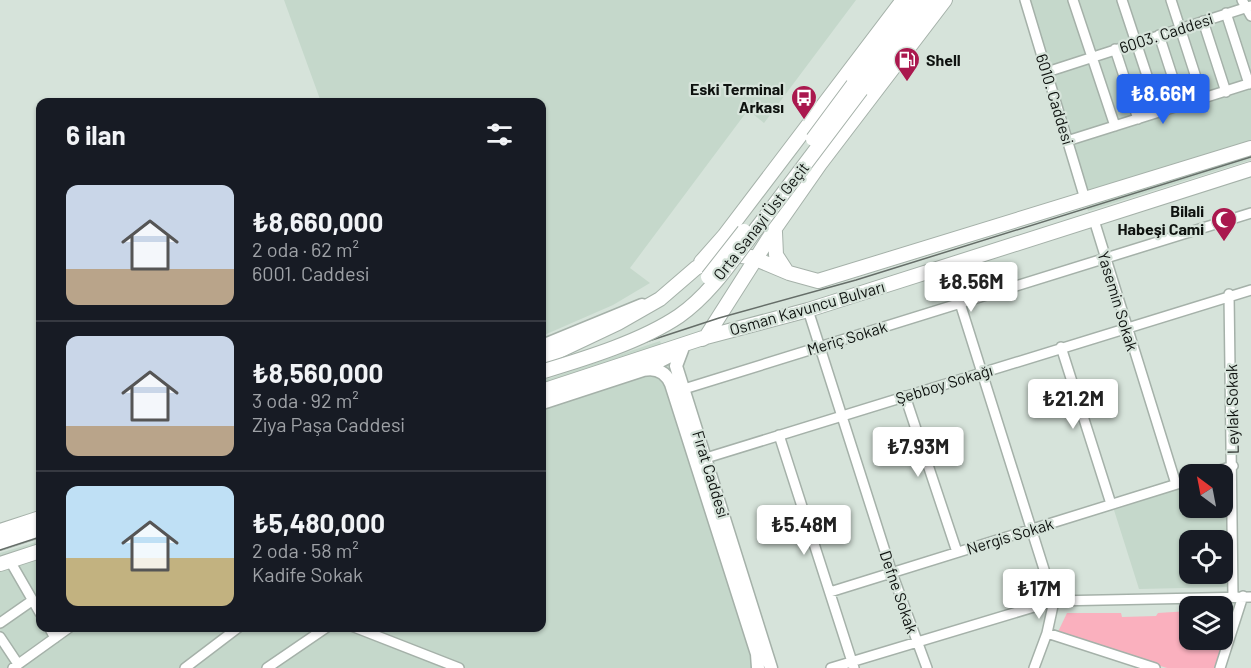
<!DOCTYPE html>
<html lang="tr">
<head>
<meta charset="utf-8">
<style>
	:root { --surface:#171b24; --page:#242831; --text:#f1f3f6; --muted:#9ea1a6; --line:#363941; --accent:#2563eb }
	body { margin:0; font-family:Barlow,sans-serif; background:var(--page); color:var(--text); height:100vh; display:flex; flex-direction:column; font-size:22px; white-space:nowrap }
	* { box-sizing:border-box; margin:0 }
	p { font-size:20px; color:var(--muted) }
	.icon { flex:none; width:33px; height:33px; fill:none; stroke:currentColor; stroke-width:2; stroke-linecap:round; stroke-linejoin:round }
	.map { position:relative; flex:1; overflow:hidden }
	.panel { position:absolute; left:36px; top:98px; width:510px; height:534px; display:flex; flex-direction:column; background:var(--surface); border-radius:12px; box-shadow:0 2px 4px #0004 }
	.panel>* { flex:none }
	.needle { width:39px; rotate:328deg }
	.tools { position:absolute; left:1179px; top:464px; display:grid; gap:12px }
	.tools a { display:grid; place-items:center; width:54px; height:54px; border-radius:12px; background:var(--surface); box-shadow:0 2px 4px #0004; font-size:30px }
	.price { position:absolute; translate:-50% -51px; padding:0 14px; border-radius:6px; background:#fff; color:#222; font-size:20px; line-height:39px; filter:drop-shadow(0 2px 3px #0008) }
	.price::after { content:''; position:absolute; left:50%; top:36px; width:18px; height:14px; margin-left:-9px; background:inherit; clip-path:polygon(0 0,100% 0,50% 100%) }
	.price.on { background:var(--accent); color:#fff }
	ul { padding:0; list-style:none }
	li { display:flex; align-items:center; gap:18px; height:150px; padding:0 30px }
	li+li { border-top:2px solid var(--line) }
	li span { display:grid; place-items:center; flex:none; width:168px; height:120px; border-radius:12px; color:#555 }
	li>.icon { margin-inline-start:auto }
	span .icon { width:72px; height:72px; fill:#fffc; stroke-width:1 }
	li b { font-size:26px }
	h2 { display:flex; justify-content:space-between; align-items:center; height:72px; padding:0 30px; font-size:26px }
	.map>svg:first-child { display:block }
	.built { fill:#c5d8cb; fill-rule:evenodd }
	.green { fill:#fab0be }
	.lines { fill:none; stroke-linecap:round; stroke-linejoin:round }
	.minor-casing { stroke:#a5b1a9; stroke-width:12 }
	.major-casing { stroke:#a5b1a9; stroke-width:15 }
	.highway-casing { stroke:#a5b1a9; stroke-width:16 }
	.minor { stroke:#fff; stroke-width:9 }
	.major { stroke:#fff; stroke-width:12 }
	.highway { stroke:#fff; stroke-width:14 }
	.tram { stroke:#656d68; stroke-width:1.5 }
	.highway-bridge-casing { stroke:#a5b1a9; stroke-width:16; stroke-linecap:butt }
	.highway-bridge { stroke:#fff; stroke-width:14 }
	.labels { text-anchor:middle; stroke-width:4.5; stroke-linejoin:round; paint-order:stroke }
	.street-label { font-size:16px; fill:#0e120f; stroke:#d6e3da }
	.poi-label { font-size:16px; font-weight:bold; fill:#0e120f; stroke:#d6e3da; text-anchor:end }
</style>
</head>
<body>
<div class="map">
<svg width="1251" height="668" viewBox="0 0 1251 668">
	<rect width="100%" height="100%" fill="#d6e3da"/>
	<!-- built -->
	<path class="built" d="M284,0h572l-92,123 -16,-13 -118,158 20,15 -37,22 -71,31v-234h-221z
		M1025,0h226v160l-163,51z
		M660,341l100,306 4,21h-764v-115l40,-12v86h502v-246z
		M1227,473l2,114 -90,2 -25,-79 75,-25 1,22h32l1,-33zM1190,540h32v33h-32z"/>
	<!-- green -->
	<path class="green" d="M1237,607l-19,61h-51l-110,-34 10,-21h54l1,4 34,-1 2,-3 31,-2 1,28h32l1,-30z"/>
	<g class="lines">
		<defs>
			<path id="minor" d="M1025,0l60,199
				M1073,0l42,126
				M1122,0l37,112
				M1171,0l32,99
				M1242,0l9,16
				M1226,13l23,71
				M1203,21l23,71
				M1159,35l23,71
				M1115,49l23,70
				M1047,72l204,-66
				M1067,141l184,-58
				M1094,220l82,264
				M948,265l106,336 -7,32 -13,35
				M1229,294l4,302
				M808,310l84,263 35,95
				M1061,347l50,157
				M684,389l567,-176
				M905,396l52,156
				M779,435l75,233
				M706,458l545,-168
				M1207,474l26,-8
				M10,561l30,52
				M830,592l360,-112
				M0,623l33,-23
				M49,627l6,11
				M354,627l105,41
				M1047,633l108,35
				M0,637l18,27
				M13,668l57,-41
				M185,668l54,-41
				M267,668l60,-41
				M831,668l223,-67 197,-4
				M1220,668l23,-72"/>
			<path id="major" d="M542,346l100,-41
				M682,350l-6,16 95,302
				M643,370c13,-3 23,2 28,14l86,270 1,14
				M542,403l101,-33 39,-20"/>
			<path id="highway" d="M853,85l64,-85
				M861,90l70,-90
				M775,232l1,23 11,17
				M701,262l23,-26 179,-236
				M702,339l4,-2 70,-110 44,-63 125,-164
				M542,359l76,-36 42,-24 36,-31 19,-10 16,-3 20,2 38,16 29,8 433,-133
				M542,391l164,-54 102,-27 443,-141
				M0,531l40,-13
				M0,543l40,-13
				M0,564l40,-13"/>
		</defs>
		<!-- minor casing -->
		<use href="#minor" class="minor-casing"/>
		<!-- major casing -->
		<use href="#major" class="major-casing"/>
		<!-- highway casing -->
		<use href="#highway" class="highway-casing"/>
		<!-- minor -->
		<use href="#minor" class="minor"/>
		<!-- major -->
		<use href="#major" class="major"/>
		<!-- highway -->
		<use href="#highway" class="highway"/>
		<!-- tram -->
		<path class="tram" d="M542,376l177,-58 137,-38 395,-123
			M0,550l40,-13"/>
		<defs>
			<path id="highway-bridge" d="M813,139l40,-54
				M708,277l36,-46
				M544,371c43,-13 98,-30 135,-55 33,-23 56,-60 81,-92 33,-44 67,-89 101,-134"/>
		</defs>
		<!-- highway-bridge casing -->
		<use href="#highway-bridge" class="highway-bridge-casing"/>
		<!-- highway-bridge -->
		<use href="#highway-bridge" class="highway-bridge"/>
	</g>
	<!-- icons -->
	<defs>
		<symbol id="fuel-pin" viewBox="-11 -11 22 30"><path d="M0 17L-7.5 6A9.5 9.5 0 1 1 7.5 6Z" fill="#aa184e" stroke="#d6e3da"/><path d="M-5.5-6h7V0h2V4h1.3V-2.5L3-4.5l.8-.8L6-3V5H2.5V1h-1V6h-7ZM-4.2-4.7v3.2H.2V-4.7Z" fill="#fff"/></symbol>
		<symbol id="bus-pin" viewBox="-11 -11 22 30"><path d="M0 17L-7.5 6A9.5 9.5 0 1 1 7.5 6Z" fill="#aa184e" stroke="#d6e3da"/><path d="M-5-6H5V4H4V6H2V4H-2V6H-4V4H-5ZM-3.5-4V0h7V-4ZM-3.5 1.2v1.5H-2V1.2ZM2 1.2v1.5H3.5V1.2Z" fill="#fff"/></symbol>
		<symbol id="mosque-pin" viewBox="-11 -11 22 30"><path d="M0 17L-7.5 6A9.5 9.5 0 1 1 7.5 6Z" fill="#aa184e" stroke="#d6e3da"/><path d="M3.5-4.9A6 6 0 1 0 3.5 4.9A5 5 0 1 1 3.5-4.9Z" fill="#fff"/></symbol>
	</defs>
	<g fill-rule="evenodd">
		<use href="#fuel-pin" x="892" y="45" width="30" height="40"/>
		<use href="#bus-pin" x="789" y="83" width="30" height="40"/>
		<use href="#mosque-pin" x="1209" y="205" width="30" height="40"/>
	</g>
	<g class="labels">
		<!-- street labels -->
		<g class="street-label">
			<text transform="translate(1166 33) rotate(-18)" y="6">6003. Caddesi</text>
			<text transform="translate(1055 99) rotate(73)" y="6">6010. Caddesi</text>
			<text transform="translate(761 221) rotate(-52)" y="6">Orta Sanayi Üst Geçit</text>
			<text transform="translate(1118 301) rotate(73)" y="6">Yasemin Sokak</text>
			<text transform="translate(807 308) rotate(-16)" y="6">Osman Kavuncu Bulvarı</text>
			<text transform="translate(847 338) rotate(-17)" y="6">Meriç Sokak</text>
			<text transform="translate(944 384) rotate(-17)" y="6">Şebboy Sokağı</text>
			<text transform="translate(1232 409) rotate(-91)" y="6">Leylak Sokak</text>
			<text transform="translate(711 474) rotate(73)" y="6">Fırat Caddesi</text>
			<text transform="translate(1010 536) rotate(-17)" y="6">Nergis Sokak</text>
			<text transform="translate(899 592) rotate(71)" y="6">Defne Sokak</text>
		</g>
		<!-- poi labels -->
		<g class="poi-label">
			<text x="926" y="66" text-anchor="start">Shell</text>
			<text x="784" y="95">Eski Terminal<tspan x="784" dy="18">Arkası</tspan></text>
			<text x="1204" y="217">Bilali<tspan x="1204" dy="18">Habeşi Cami</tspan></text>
		</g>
	</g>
</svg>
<div class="tools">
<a><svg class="needle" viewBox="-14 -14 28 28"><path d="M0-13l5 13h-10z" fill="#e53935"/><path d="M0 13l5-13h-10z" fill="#9ea1a6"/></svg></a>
<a><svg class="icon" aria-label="locate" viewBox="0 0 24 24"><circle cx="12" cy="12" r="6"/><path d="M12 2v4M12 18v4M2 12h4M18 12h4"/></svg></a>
<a><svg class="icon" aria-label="layers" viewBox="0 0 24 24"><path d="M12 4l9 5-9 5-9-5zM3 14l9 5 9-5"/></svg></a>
</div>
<b class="price on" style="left:1163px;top:125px">₺8.66M</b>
<b class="price" style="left:971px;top:313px">₺8.56M</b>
<b class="price" style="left:1073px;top:430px">₺21.2M</b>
<b class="price" style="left:918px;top:478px">₺7.93M</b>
<b class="price" style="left:804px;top:556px">₺5.48M</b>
<b class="price" style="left:1039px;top:620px">₺17M</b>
<section class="panel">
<h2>6 ilan<svg class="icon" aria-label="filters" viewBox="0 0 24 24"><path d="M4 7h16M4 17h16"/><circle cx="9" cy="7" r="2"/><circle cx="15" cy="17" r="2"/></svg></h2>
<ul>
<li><span style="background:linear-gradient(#c9d6e8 70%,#b9a48a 0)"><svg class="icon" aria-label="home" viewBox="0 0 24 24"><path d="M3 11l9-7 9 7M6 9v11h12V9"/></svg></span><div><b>₺8,660,000</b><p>2 oda · 62 m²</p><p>6001. Caddesi</p></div></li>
<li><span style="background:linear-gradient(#c9d6e8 75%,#b9a48a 0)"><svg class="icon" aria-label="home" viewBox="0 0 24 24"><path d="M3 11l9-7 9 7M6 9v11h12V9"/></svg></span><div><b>₺8,560,000</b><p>3 oda · 92 m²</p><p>Ziya Paşa Caddesi</p></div></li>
<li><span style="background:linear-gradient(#bfe0f5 60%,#c2b280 0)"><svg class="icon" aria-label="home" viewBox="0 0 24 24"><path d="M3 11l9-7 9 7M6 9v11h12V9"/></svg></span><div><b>₺5,480,000</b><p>2 oda · 58 m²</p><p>Kadife Sokak</p></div></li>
</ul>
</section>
</div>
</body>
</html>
